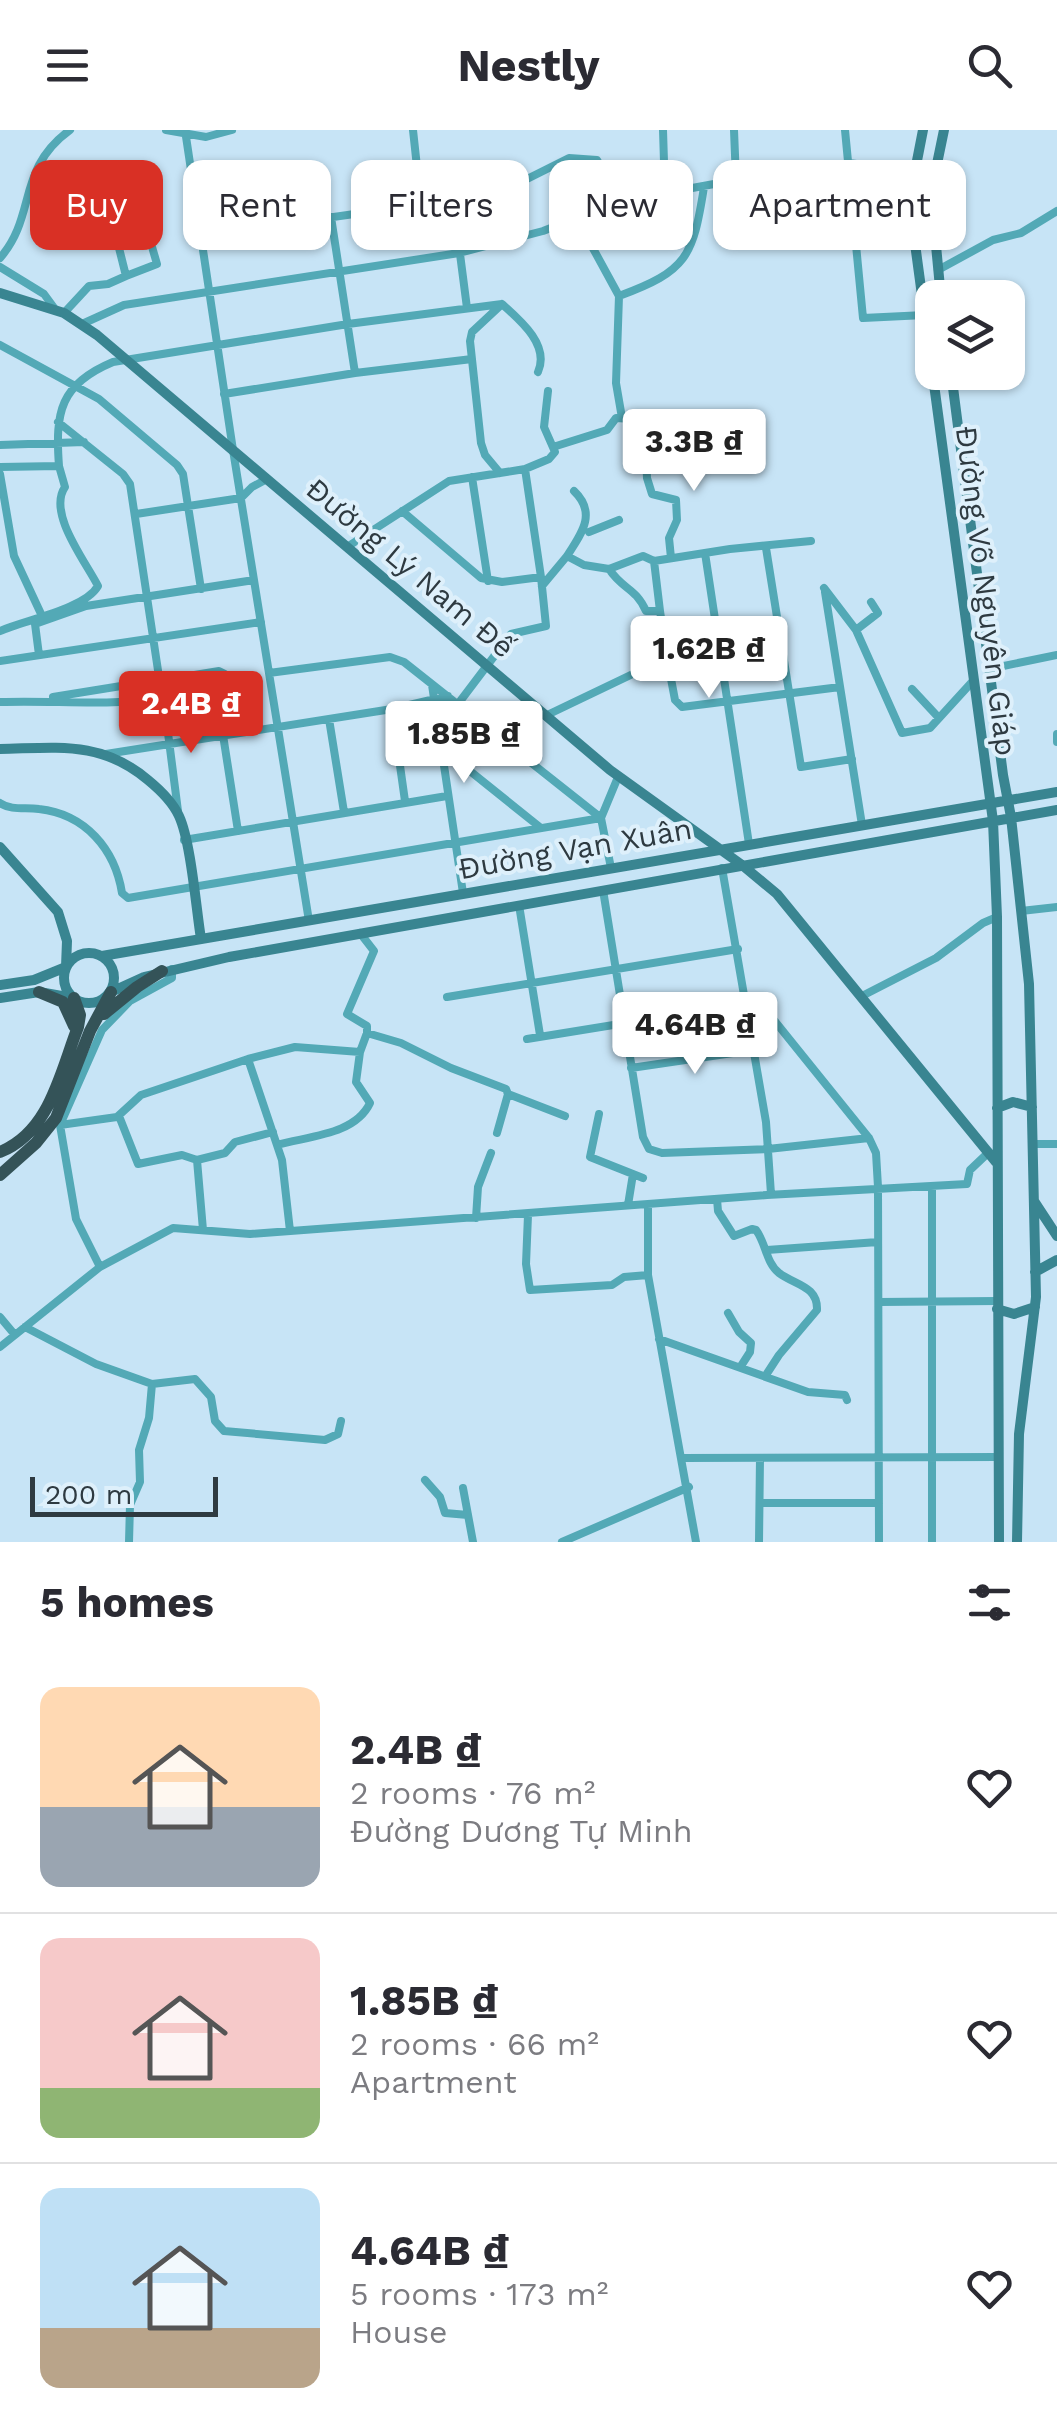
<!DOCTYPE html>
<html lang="en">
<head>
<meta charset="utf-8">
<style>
	:root { --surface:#fff; --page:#f2f2f3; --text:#2b2b33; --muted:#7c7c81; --line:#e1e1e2; --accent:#d93025 }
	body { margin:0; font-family:"Work Sans",sans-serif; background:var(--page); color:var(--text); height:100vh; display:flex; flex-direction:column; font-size:38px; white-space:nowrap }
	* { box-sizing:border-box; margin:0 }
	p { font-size:32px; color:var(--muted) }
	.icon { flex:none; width:55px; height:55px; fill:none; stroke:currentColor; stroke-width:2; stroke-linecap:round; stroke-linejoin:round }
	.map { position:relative; height:1412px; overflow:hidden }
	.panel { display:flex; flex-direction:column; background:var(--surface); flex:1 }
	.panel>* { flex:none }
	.hud { position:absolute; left:30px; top:30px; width:998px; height:90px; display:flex; gap:20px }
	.fabs { position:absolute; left:915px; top:150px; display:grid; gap:20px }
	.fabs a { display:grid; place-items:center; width:110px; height:110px; border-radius:20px; background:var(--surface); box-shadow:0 2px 8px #0004; font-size:50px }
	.scale { position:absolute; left:30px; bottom:25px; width:188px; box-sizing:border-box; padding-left:10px; border:5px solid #2e3a41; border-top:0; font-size:28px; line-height:35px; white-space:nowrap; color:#2e3a41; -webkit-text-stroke:8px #def0fb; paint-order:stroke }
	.price { position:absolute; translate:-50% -85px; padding:0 22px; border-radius:10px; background:#fff; color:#222; font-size:32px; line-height:65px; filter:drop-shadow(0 2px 5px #0008) }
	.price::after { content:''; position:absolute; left:50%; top:60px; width:30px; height:22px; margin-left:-15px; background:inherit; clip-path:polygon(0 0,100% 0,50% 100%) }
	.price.active { background:var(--accent); color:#fff }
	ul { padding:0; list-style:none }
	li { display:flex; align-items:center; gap:30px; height:250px; padding:0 40px }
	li+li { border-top:2px solid var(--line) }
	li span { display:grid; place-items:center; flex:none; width:280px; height:200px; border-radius:20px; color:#555 }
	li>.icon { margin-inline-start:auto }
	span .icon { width:120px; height:120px; fill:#fffc; stroke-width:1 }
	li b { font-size:42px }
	h2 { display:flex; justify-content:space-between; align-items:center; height:120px; padding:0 40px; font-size:42px }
	.chip { padding:0 35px; border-radius:20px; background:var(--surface); box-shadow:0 2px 8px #0004; font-size:35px; line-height:90px }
	.chip.active { background:var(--accent); color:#fff }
	header { display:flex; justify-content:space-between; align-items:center; height:130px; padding:0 40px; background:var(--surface); font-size:45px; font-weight:700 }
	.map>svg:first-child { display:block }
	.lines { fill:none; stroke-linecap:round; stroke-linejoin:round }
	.street { stroke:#53a9b6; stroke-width:8 }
	.secondary { stroke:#398591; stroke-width:10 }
	.highway { stroke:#345358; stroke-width:12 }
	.labels { text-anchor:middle; stroke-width:8; stroke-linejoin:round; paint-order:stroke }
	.street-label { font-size:30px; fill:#2e3a41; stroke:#def0fb }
</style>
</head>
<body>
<header><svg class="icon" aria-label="menu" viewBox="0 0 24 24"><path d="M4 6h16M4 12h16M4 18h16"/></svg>Nestly<svg class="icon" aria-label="search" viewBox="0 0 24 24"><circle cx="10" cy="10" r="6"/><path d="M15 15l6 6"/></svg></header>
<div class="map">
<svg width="1057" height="1412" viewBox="0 0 1057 1412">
	<rect width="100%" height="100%" fill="#c7e4f6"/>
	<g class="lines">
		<!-- street -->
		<path class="street" d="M166,0l40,7 26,-7
			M185,0l48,320 76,471
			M413,0l4,37
			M663,0l2,64
			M734,0l2,50
			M845,0l18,188 62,-3
			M453,70l14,108
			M331,87l24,156
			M577,89l42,77 -3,87 6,35
			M200,106l253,-36 62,-15 54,-27 28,2 24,41
			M0,128c37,-42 16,-89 70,-128
			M0,137l44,27 11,15
			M938,140l55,-30 28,-7 36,-22
			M126,146l31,-12 -7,-24
			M619,166c68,-25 74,-39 85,-109
			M64,183l25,-27 19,-2 18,-8 -7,-28
			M82,194l42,-19 335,-52 84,-22 78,-30 115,-21 34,-1 78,-16 67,8
			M0,215l99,54 78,66 6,9 18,115
			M224,264l131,-21 117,-14
			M58,292l65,52 7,10 29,193
			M663,299l-18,3 2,46 5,16 24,6 1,20 -8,18 2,20
			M0,315l84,-3
			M553,317l54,-17 9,-12 16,1
			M59,336c-4,-54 1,-82 54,-104l235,-38 154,-20c18,16 48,41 36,68
			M0,337l59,-1 6,21c-18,26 21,75 33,99 -13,23 -73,34 -98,45
			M525,339l16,108
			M500,343l-15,-18 -4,-12 -11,-102 2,-9 30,-28
			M0,344l14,82 28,60
			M472,347l16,104
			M402,381l79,67 21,4 39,-5 5,49 -35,8 -53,70
			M136,384l105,-16 11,-11 15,-8
			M589,402l30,-12
			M347,417l102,-66 76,-12 24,-10 6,-7 -11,-25 4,-36
			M766,418l35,219 51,-8
			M705,423l44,291
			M567,426c15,-23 30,-43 7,-65
			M609,439l34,-13 11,5
			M542,456l25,-30 17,9 25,4c14,21 26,18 37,42h14l-6,-50 76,-12 81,-8
			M824,458l32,42 46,103 28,-5 42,-46
			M825,462l37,233
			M660,481l8,52
			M856,500l22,-17 -7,-11
			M39,525l-4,-31 51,-18 168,-26
			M0,531l261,-39
			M989,539l68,-14
			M269,543l121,-16 14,5 197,156 10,50
			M149 559a13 13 0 1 1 26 0a13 13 0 1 1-26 0Z
			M170,549l49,-8 6,3 1,13 -6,3 -47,6
			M432,555l31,208
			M912,559l27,29
			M53,567l99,-16
			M0,572c52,-2 103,4 154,-3
			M164,572l14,109
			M392,579l13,92
			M545,586l117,-56 6,3 7,37 7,7 158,-20
			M329,589l15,93
			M1057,604v8
			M223,605l15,96
			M440,617l101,81
			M106,624l286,-45 56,-13
			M0,673c12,8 25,4 39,6 46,5 76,40 83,84l6,5 473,-80 17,-41
			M184,710l263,-44
			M722,738l44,254 5,72
			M603,760l40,247 6,12 13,4 106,-4 101,-11
			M519,775l21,130
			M1021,781l36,-4
			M360,803l14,18 -27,63 20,12v7
			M172,839v9l-42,23 -28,29 -42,95 16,94 24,48 73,-39 77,6 517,-39 200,-11 3,-14 19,-18
			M862,866l74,-38 47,-35 14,-6
			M447,867l291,-48
			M527,909l228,-37 6,2 108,134 7,15 2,34 1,355
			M631,938l122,-18
			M508,964l57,22
			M599,984l-9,43 53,21
			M119,986l19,48 44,-9 15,5 28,-7 10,-11 38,-10
			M60,995l57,-8 24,-22 107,-36
			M1033,1014h24
			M277,1015c31,-9 78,-10 93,-42l-14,-21 4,-30
			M197,1030l6,70
			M717,1069l1,12 16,25 18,-7 4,1c10,13 10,33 23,43 16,12 39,13 38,37l-38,45 -13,20
			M648,1074v71l48,267
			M628,1075l5,-31
			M528,1085l-2,49 4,26 82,-5 12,-8 24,-2
			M476,1088l2,-31 13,-34
			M290,1101l-8,-71 -34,-101 47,-12 65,5 7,-19 34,10 50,25 55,21 2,5 -11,39
			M767,1120l111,-8
			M879,1172l118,-1
			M728,1183l11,19 12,11 -1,9 -9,14
			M0,1187l15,18
			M25,1197l71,37 56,20 43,-5 16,18 4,24 9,10 101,9 13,-6 3,-13
			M659,1209l149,53 37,3 2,5
			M0,1217l100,-80
			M682,1328l316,-1
			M425,1350l15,17 5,16 23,2
			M463,1358l10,54
			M760,1373h119
			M129,1412l1,-37 10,-23 -1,-32 10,-32 3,-34
			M562,1412l127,-55
			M759,1412l1,-84
			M932,1412v-355"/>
		<!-- secondary -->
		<path class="secondary" d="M923,0l-8,41 -4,43 82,607 4,96 2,625
			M0,163l64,20 33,22 513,435 132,95 35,29 219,268
			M941,168l-10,-105 13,-63
			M951,242l52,403 8,42 18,167 7,313 -17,137 -2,108
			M0,619c57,-1 101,-9 148,31 11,9 25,23 31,36 12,26 17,92 22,123
			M0,717l58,65 9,29 -1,26 -32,13 -34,5
			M64 848a25 25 0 1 1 50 0a25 25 0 1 1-50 0Z
			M102,826l955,-164
			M111,862l33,-15 85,-20 828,-147
			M0,868l39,-6 34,6
			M997,978l16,-6 19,5
			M1034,1071l23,35
			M1035,1142l22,-12
			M997,1179l17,5 21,-7"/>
		<!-- highway -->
		<path class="highway" d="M39,862l24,10 11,24
			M104,884l33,-27 25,-16
			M0,1022c50,-20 60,-79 78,-125l2,-12 -6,-17
			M0,1045l36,-32 20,-25 34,-87 21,-39"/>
	</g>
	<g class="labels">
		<!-- street labels -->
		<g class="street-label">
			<text transform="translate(410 438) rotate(40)" y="10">Đường Lý Nam Đế</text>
			<text transform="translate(986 461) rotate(83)" y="10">Đường Võ Nguyên Giáp</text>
			<text transform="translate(575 719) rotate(-10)" y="10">Đường Vạn Xuân</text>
		</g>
	</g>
</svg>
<div class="fabs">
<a><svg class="icon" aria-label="layers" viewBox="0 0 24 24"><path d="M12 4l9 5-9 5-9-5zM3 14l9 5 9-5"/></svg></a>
</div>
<div class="scale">200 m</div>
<b class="price" style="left:694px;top:364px">3.3B ₫</b>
<b class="price" style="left:709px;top:571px">1.62B ₫</b>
<b class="price active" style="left:191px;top:626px">2.4B ₫</b>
<b class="price" style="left:464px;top:656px">1.85B ₫</b>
<b class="price" style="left:695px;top:947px">4.64B ₫</b>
<div class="hud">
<a class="chip active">Buy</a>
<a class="chip">Rent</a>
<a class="chip">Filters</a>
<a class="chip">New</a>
<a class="chip">Apartment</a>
</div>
</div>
<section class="panel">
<h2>5 homes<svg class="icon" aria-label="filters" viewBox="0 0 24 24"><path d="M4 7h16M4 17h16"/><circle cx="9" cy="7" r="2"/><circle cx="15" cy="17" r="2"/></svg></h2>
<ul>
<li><span style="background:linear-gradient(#ffd9b3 60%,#9aa5b1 0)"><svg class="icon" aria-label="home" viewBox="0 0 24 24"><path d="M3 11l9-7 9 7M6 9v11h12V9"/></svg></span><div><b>2.4B ₫</b><p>2 rooms · 76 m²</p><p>Đường Dương Tự Minh</p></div><svg class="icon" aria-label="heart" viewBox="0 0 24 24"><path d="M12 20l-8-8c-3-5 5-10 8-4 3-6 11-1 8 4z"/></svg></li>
<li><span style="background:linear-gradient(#f6c9c9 75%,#8fb573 0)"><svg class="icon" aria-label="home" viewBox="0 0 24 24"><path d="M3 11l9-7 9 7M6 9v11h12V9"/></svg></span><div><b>1.85B ₫</b><p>2 rooms · 66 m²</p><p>Apartment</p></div><svg class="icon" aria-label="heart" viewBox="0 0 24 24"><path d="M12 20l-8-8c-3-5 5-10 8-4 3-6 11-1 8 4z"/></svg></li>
<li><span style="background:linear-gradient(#bfe0f5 70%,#b9a48a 0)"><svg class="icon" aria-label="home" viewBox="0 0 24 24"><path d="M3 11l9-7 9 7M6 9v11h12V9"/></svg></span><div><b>4.64B ₫</b><p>5 rooms · 173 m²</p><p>House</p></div><svg class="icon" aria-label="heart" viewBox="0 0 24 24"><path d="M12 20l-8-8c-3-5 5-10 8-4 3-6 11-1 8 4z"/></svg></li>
</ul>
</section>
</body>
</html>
